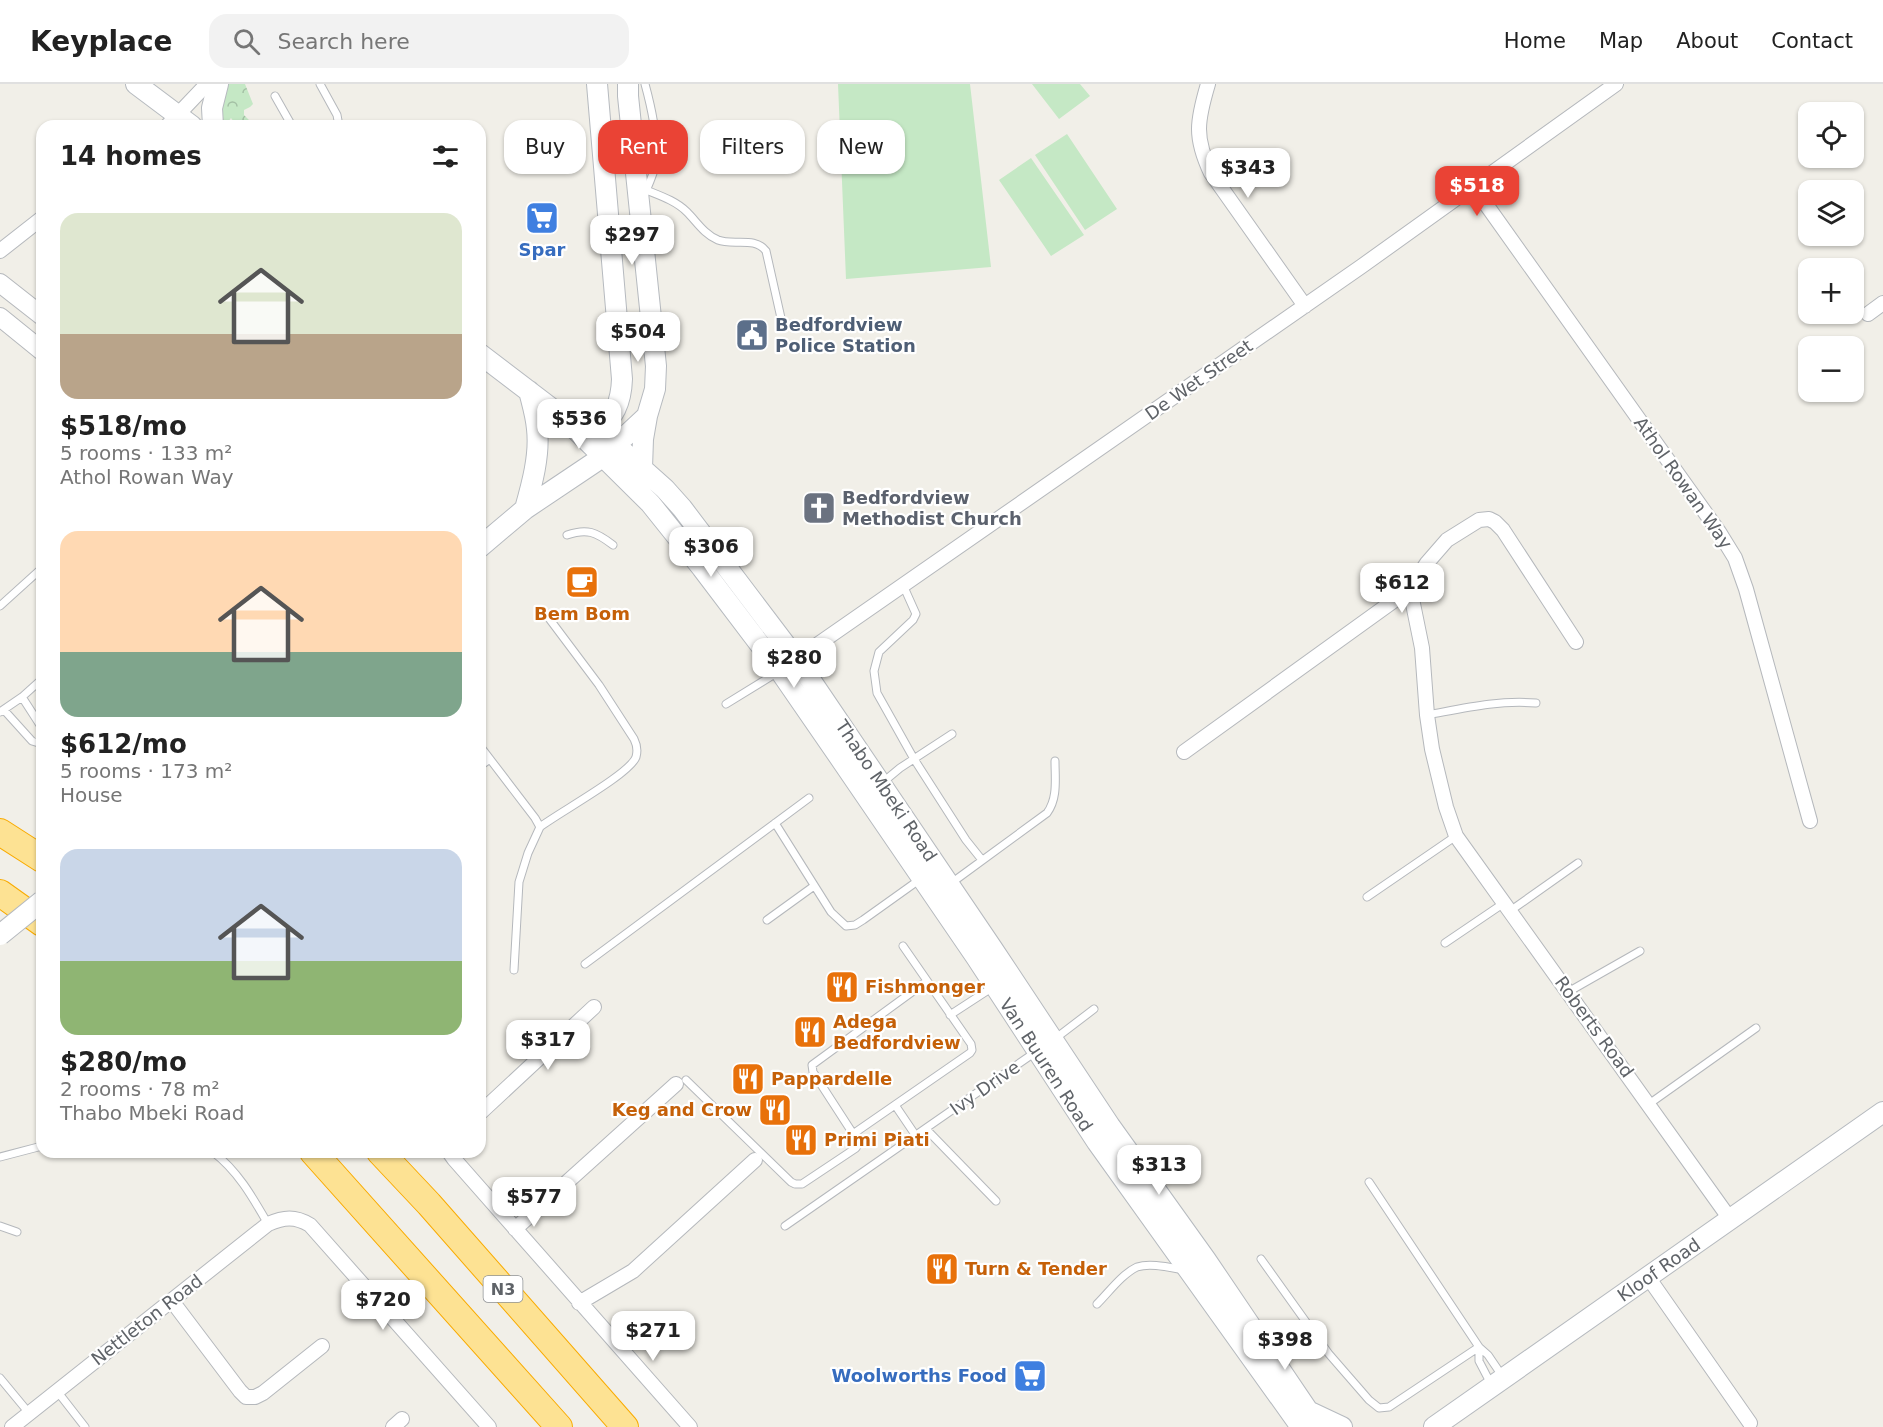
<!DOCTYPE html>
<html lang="en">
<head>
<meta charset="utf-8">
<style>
	:root { --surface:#fff; --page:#f2f2f2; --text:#222; --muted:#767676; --line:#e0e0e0; --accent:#ea4335 }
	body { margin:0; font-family:"DejaVu Sans",sans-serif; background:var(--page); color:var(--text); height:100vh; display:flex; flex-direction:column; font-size:22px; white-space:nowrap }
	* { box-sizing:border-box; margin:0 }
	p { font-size:20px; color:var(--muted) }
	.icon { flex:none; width:33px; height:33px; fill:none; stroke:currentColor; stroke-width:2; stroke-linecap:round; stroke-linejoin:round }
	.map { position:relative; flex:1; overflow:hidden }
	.panel { position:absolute; left:36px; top:36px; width:450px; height:1038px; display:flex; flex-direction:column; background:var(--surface); border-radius:18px; box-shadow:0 2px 4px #0004 }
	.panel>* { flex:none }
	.hud { position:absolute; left:504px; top:36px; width:570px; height:54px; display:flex; gap:12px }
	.controls { position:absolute; left:1798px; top:18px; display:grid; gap:12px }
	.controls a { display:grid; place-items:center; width:66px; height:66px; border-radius:12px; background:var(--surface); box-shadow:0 2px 4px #0004; font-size:30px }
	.price { position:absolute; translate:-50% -51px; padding:0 14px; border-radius:12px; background:#fff; color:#222; font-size:20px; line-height:39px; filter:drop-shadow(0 2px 3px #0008) }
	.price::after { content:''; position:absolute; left:50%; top:36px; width:18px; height:14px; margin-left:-9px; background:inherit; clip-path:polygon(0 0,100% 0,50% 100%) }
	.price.on { background:var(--accent); color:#fff }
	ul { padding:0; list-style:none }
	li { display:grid; align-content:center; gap:12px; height:318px; padding:0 24px }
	li span { display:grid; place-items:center; height:186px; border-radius:18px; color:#555 }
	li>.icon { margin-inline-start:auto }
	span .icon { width:108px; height:108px; fill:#fffc; stroke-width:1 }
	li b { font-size:26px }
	h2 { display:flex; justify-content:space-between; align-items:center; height:72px; padding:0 24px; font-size:26px }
	.chip { padding:0 21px; border-radius:18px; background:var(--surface); box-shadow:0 2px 4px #0004; font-size:21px; line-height:54px }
	.chip.on { background:var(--accent); color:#fff }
	header { display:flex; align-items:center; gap:36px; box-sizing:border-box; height:84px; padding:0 30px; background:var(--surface); border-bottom:2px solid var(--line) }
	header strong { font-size:28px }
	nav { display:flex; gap:33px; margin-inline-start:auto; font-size:21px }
	.search { width:420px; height:54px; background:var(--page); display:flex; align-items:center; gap:15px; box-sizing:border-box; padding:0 21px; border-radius:18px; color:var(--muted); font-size:22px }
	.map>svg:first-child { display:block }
	.forest { fill:url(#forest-crowns) }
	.garden { fill:#c5e8c5 }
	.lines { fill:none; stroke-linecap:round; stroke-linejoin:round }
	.service-casing { stroke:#b5b8bc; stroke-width:9 }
	.minor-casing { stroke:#b5b8bc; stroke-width:16 }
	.tertiary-casing { stroke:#b5b8bc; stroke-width:20 }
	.secondary-casing { stroke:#b6babf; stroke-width:22 }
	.motorway-casing { stroke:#f9ab00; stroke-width:28 }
	.service { stroke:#fff; stroke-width:7 }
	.minor { stroke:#fff; stroke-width:14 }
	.tertiary { stroke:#fff; stroke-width:18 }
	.secondary { stroke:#fff; stroke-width:20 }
	.motorway { stroke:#fde293; stroke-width:26 }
	.secondary-bridge-casing { stroke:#b6babf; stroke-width:22; stroke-linecap:butt }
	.secondary-bridge { stroke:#fff; stroke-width:20 }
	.labels { text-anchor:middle; stroke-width:4.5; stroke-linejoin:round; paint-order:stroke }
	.shield { fill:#fff; stroke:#8f9295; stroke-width:1.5 }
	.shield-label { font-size:16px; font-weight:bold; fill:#5f6368 }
	.shop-label { font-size:18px; font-weight:bold; fill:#366cbe; stroke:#fff }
	.service-label { font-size:18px; font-weight:bold; fill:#4e5e75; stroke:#fff; text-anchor:start }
	.street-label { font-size:18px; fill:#5f6368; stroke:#fff }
	.worship-label { font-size:18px; font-weight:bold; fill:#5b616d; stroke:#fff; text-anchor:start }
	.food-label { font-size:18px; font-weight:bold; fill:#c56008; stroke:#fff; text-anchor:start }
</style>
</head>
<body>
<header>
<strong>Keyplace</strong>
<div class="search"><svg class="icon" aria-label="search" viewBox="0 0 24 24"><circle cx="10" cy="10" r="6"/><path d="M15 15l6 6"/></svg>Search here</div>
<nav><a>Home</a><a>Map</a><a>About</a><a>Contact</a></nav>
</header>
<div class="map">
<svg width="1883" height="1343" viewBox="0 0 1883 1343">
	<defs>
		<pattern id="forest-crowns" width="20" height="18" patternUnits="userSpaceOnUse" patternTransform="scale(1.5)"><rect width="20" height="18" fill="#c5e8c5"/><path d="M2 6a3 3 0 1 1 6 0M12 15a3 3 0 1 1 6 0" fill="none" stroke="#a3c0a4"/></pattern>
	</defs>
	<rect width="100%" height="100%" fill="#f1efe8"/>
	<!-- forest -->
	<path class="forest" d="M220,0h28h-3l8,20 -3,3 -6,3v5l5,5 2,6h-14l-6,-8 -3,4 -5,2 -4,-3z"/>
	<!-- garden -->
	<path class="garden" d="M838,0h132l21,183 -145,12z
		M1032,0h48l10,12 -31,23z
		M1067,50l50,75 -32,21 -50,-75z
		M1031,74l53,77 -33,21 -52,-76z"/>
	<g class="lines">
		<defs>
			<path id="service" d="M320,0l17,31 2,11
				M275,12l17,30
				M646,106c15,6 30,11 41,22 10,10 17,22 31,28 15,6 37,-4 48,11l15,67
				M645,109c4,-9 10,-22 11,-32 2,-23 -5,-55 -11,-77
				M567,451c20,-7 29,-3 46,10
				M903,501l13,29 -3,6 -34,32 -5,19 3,22 37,66 52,81 16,20
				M0,522l42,-38
				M22,613l20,31
				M726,620l52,-32
				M4,626l28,31 10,3
				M0,628l22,-15 20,-18
				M1427,631c38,-7 70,-15 109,-12
				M480,662l55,72 5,9c18,-14 90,-53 96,-70 2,-7 1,-12 -2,-18l-35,-54 -54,-72
				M480,682l10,-7
				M882,699l18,-15 52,-34
				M775,739l56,89 15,14 9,-1 8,-5 56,-40
				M950,800l97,-71c11,-15 8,-34 8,-52
				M1367,813l89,-61
				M1510,827l68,-48
				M767,836l47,-34
				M1445,859l59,-40
				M585,880l224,-166
				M514,886l5,-88 9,-29 12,-26
				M1568,908l72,-41
				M950,931l43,-28
				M1056,954l38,-29
				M686,996l105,102 4,2h7l54,-36 3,-5 -46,-71 -1,-7 115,-84
				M1649,1020l107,-76
				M895,1021l21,31
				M926,1045l70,72
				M853,1050l117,-81 2,-3 -1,-6 -68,-98
				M213,1068c25,19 40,46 55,72
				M0,1073l42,-11
				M0,1142l17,6
				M785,1142l252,-175
				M1261,1175l68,95 40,46 10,8 10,-1 90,-60 -110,-165
				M1097,1220c12,-12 25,-30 40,-37 15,-5 38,2 54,4l15,-11
				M1479,1263v14l12,23
				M1479,1263l9,8 15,22
				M0,1294l29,35
				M57,1307l28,36"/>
			<path id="minor" d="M1208,0c-11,37 -14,53 3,89l94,133
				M167,42l40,-42
				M1473,102l246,346 16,26 11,31 64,232
				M0,167l42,-33
				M1868,230l15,-11
				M1410,505l12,59 5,67 5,34 14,58 10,29 274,383
				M791,579l571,-397 254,-182
				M1184,668l226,-163 17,-26 20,-23 32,-20 10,-1 6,3 8,8 73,112
				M480,1029l114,-106
				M449,1068l5,7 236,268
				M515,1145l161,-145
				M1648,1193l102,146
				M172,1217l68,90 6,6h9l8,-4 59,-47
				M579,1219l54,-32 122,-111
				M12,1343l256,-203c16,-7 27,-8 42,1l179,202
				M393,1343l9,-8"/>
			<path id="tertiary" d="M0,199l42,33
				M0,233l42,34"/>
			<path id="secondary" d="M136,0l56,42
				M213,42l-1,-18 6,-24
				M480,270l84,64 86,85 52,65 78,103 62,90 134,196 121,185 204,285
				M570,336l30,11 65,58 17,19 115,152 195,288 118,178 96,134 113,167
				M592,356c18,-22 29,-30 30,-61l-25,-295
				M642,384l1,-29 4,-23
				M525,425c7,-25 15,-54 12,-80 -1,-13 -5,-26 -8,-38
				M480,463l45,-38 79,-53 43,-40 8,-27 1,-23 -28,-270v-12
				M1308,1327l34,16
				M1434,1343l449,-315"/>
			<path id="motorway" d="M0,748l42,27
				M0,809l42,30
				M313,1068l246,275
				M380,1068l49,52 196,223"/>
		</defs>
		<!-- service casing -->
		<use href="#service" class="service-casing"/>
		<!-- minor casing -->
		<use href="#minor" class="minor-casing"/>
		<!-- tertiary casing -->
		<use href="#tertiary" class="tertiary-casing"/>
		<!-- secondary casing -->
		<use href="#secondary" class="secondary-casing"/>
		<!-- motorway casing -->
		<use href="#motorway" class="motorway-casing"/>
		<!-- service -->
		<use href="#service" class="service"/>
		<!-- minor -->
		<use href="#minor" class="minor"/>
		<!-- tertiary -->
		<use href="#tertiary" class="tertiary"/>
		<!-- secondary -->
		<use href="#secondary" class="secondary"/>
		<!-- motorway -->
		<use href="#motorway" class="motorway"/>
		<defs>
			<path id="secondary-bridge" d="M0,851l42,-34"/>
		</defs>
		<!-- secondary-bridge casing -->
		<use href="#secondary-bridge" class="secondary-bridge-casing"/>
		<!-- secondary-bridge -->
		<use href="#secondary-bridge" class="secondary-bridge"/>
	</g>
	<!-- icons -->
	<defs>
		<symbol id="supermarket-square" viewBox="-11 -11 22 22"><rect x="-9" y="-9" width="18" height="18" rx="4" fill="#3f7fe0" stroke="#fff"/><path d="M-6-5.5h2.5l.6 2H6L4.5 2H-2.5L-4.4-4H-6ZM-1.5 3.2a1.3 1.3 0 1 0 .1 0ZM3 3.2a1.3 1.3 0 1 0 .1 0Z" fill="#fff"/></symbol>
		<symbol id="civic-square" viewBox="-11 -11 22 22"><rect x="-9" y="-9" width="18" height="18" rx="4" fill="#5c6f8a" stroke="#fff"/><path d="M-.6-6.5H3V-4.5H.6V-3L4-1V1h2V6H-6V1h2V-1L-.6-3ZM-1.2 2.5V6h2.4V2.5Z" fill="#fff"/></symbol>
		<symbol id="church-square" viewBox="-11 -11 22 22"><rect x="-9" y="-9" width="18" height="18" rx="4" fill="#6b7280" stroke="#fff"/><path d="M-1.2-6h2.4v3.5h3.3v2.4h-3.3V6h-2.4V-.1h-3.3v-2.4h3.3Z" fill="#fff"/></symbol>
		<symbol id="cafe-square" viewBox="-11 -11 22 22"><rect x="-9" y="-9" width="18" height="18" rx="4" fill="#e8710a" stroke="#fff"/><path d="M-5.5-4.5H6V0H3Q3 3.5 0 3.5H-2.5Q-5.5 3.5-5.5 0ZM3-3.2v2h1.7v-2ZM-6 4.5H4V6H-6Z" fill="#fff"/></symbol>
		<symbol id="restaurant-square" viewBox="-11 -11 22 22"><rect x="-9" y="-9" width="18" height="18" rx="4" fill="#e8710a" stroke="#fff"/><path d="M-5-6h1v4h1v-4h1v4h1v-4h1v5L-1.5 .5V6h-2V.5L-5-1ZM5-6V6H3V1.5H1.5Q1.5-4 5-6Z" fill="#fff"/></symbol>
	</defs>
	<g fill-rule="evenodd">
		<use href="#supermarket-square" x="523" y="115" width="38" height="38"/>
		<use href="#civic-square" x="733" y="232" width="38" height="38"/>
		<use href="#church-square" x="800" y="405" width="38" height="38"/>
		<use href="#cafe-square" x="563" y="479" width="38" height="38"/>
		<use href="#restaurant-square" x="823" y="884" width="38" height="38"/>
		<use href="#restaurant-square" x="791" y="929" width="38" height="38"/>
		<use href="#restaurant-square" x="729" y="976" width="38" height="38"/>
		<use href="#restaurant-square" x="756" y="1007" width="38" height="38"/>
		<use href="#restaurant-square" x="782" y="1037" width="38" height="38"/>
		<use href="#restaurant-square" x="923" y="1166" width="38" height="38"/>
		<use href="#supermarket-square" x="1011" y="1273" width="38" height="38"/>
	</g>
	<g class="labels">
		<!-- shield labels -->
		<rect class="shield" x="483.5" y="1192" width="39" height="26" rx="4.5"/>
		<g class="shield-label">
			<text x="503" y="1211">N3</text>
		</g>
		<!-- shop labels -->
		<g class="shop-label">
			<text x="542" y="172">Spar</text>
			<text x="1007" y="1298" text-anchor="end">Woolworths Food</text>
		</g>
		<!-- service labels -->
		<g class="service-label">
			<text x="775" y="247">Bedfordview<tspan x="775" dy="21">Police Station</tspan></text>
		</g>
		<!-- street labels -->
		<g class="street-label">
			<text transform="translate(1199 296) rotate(-35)" y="6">De Wet Street</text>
			<text transform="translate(1683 399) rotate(55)" y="6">Athol Rowan Way</text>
			<text transform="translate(886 707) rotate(56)" y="6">Thabo Mbeki Road</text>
			<text transform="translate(1594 943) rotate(54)" y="6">Roberts Road</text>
			<text transform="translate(1046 981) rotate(57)" y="6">Van Buuren Road</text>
			<text transform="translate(985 1004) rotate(-35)" y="6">Ivy Drive</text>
			<text transform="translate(1659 1186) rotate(-35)" y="6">Kloof Road</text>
			<text transform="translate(147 1236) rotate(-38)" y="6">Nettleton Road</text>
		</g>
		<!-- worship labels -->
		<g class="worship-label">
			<text x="842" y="420">Bedfordview<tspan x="842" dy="21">Methodist Church</tspan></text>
		</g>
		<!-- food labels -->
		<g class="food-label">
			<text x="582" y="536" text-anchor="middle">Bem Bom</text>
			<text x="865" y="909">Fishmonger</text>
			<text x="833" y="944">Adega<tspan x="833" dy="21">Bedfordview</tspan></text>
			<text x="771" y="1001">Pappardelle</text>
			<text x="752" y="1032" text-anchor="end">Keg and Crow</text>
			<text x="824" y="1062">Primi Piati</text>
			<text x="965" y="1191">Turn &amp; Tender</text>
		</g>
	</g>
</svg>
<div class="controls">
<a><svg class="icon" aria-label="locate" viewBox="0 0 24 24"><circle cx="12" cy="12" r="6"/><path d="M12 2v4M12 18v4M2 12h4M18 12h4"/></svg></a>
<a><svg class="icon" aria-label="layers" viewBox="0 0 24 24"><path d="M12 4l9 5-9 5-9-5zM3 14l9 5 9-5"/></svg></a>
<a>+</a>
<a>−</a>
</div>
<b class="price" style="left:1248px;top:115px">$343</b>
<b class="price on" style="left:1477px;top:133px">$518</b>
<b class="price" style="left:632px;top:182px">$297</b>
<b class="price" style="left:638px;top:279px">$504</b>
<b class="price" style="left:579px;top:366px">$536</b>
<b class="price" style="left:711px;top:494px">$306</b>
<b class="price" style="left:1402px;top:530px">$612</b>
<b class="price" style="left:794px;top:605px">$280</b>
<b class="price" style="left:548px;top:987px">$317</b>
<b class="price" style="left:1159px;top:1112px">$313</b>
<b class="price" style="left:534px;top:1144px">$577</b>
<b class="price" style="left:383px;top:1247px">$720</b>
<b class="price" style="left:653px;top:1278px">$271</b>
<b class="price" style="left:1285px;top:1287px">$398</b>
<div class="hud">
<a class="chip">Buy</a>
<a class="chip on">Rent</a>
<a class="chip">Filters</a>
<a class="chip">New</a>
</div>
<section class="panel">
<h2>14 homes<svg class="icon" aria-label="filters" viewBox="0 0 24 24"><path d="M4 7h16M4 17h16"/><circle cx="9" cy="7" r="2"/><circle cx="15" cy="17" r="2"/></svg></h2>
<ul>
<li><span style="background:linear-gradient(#dfe7d0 65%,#b9a48a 0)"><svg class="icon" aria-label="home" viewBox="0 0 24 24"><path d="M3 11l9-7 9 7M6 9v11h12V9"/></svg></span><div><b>$518/mo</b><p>5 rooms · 133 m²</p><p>Athol Rowan Way</p></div></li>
<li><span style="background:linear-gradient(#ffd9b3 65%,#7fa58c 0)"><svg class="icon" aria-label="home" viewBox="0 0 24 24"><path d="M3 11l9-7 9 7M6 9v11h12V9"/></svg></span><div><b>$612/mo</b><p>5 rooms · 173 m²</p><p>House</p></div></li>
<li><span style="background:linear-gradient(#c9d6e8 60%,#8fb573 0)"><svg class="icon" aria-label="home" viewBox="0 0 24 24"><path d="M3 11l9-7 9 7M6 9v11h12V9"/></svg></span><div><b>$280/mo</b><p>2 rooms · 78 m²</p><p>Thabo Mbeki Road</p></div></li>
</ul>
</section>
</div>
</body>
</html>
